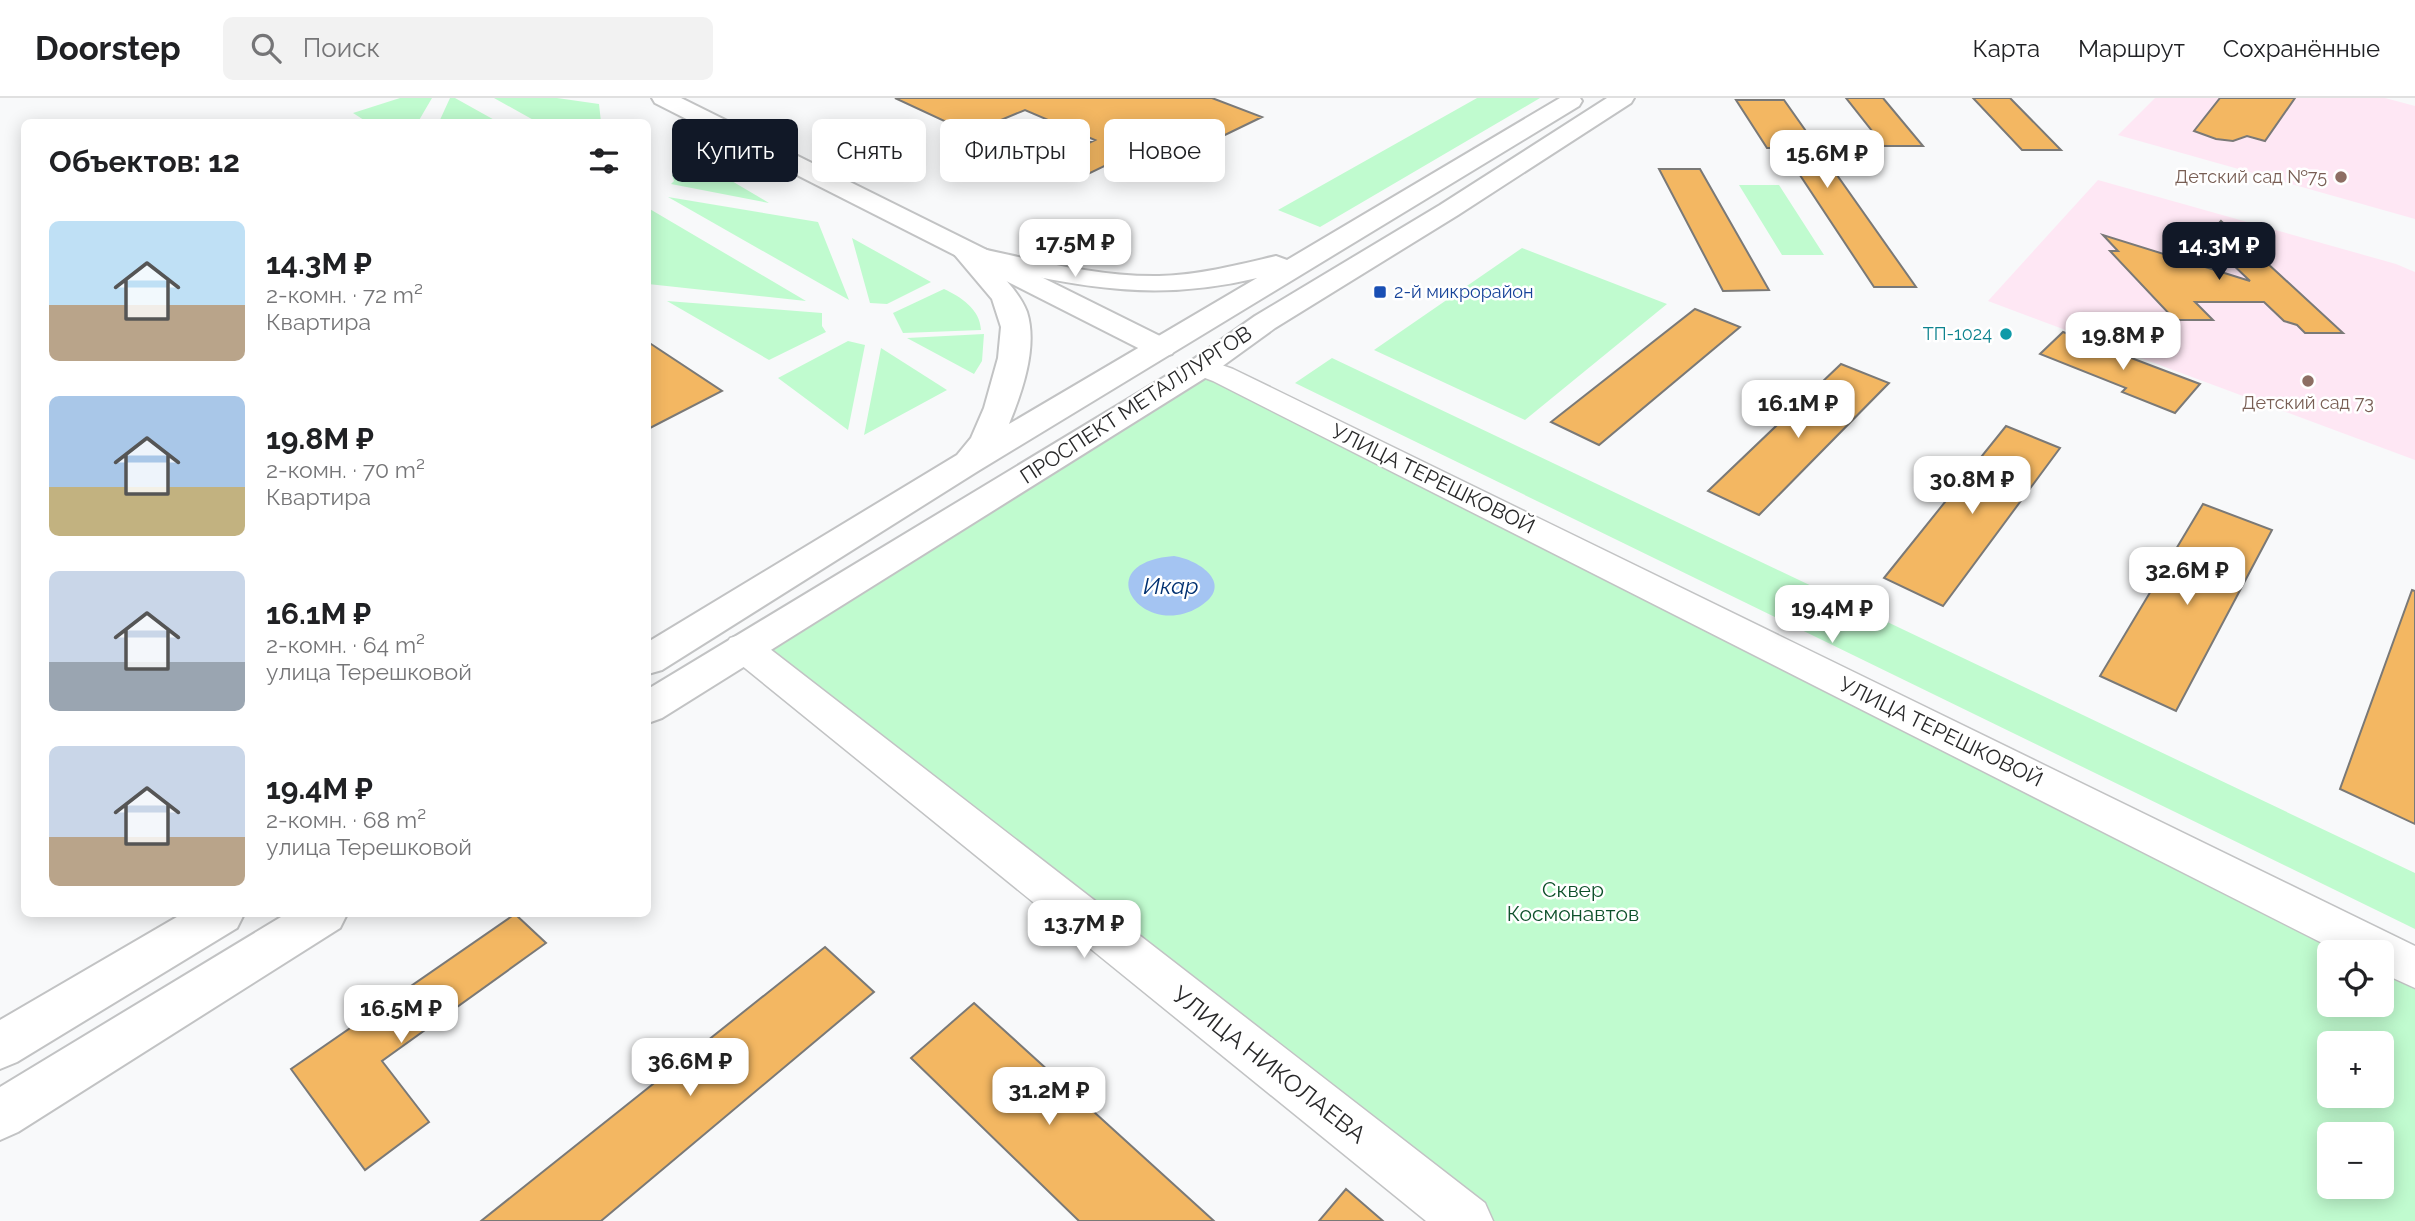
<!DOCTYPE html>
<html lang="ru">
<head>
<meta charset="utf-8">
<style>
	:root { --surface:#fff; --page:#f2f2f2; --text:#202124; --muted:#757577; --line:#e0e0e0; --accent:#111827 }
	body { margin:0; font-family:Raleway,sans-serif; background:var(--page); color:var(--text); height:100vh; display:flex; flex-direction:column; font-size:26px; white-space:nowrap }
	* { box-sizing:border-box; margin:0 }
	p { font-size:23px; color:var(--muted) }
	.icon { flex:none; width:38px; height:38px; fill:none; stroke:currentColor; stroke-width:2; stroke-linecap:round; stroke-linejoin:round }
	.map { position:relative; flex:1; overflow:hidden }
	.side { position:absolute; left:21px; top:21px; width:630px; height:798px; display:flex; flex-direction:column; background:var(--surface); border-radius:10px; box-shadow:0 4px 18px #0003 }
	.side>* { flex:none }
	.top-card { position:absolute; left:672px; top:21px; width:665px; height:63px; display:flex; gap:14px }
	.controls { position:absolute; left:2317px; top:842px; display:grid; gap:14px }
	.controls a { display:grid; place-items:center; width:77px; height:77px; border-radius:10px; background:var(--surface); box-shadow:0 4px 18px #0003; font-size:35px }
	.price { position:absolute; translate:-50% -60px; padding:0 16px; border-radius:14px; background:#fff; color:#222; font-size:23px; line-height:46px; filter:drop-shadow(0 2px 4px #0008) }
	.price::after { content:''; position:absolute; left:50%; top:42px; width:21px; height:16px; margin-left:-10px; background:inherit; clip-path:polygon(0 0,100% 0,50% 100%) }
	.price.current { background:var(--accent); color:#fff }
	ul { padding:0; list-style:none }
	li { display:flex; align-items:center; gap:21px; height:175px; padding:0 28px }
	li span { display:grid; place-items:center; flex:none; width:196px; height:140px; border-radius:10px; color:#555 }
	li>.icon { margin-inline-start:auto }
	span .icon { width:84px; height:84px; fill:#fffc; stroke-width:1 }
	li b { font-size:30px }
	h2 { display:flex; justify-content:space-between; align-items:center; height:84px; padding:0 28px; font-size:30px }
	.tag { padding:0 24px; border-radius:10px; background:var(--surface); box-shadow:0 4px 18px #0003; font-size:24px; line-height:63px }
	.tag.current { background:var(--accent); color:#fff }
	header { display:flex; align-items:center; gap:42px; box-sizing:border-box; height:98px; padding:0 35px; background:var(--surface); border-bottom:2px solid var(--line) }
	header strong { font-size:33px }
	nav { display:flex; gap:38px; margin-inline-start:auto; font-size:24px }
	.search { width:490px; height:63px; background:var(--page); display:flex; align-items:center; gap:18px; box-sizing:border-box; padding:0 24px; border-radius:10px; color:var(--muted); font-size:26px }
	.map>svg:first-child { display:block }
	.education { fill:#fee7f4 }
	.green { fill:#c0fbcf; fill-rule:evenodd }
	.water { fill:#a4c4f2 }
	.building { fill:#f3b762; stroke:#7a7977; stroke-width:2 }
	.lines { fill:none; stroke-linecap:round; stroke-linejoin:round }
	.minor-casing { stroke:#c2c3c4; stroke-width:3 }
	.secondary-casing { stroke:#c2c3c4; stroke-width:4 }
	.primary-casing { stroke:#c2c3c4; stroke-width:4 }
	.minor { fill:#fff; fill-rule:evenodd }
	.secondary { fill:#fff; fill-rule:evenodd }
	.primary { fill:#fff; fill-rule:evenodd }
	.education-dot { fill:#8d6e63; stroke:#fff; stroke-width:2.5 }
	.transit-dot { fill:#1a4fb4; stroke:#fff; stroke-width:2.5 }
	.culture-dot { fill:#0f9aa8; stroke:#fff; stroke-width:2.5 }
	.labels { text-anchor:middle; stroke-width:5; stroke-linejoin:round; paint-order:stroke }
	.far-education-label { font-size:18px; fill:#785e54; stroke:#fff; text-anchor:end }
	.far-transit-label { font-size:18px; fill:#164399; stroke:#fff; text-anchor:start }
	.far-culture-label { font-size:18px; fill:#0d838f; stroke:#fff; text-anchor:end }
	.street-label { font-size:21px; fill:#29292a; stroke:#fff }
	.park-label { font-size:21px; fill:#0e512b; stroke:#fff }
	.water-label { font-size:23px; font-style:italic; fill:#003071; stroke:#fff }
	.near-street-label { font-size:24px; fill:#29292a; stroke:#fff }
</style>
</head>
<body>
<header>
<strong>Doorstep</strong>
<div class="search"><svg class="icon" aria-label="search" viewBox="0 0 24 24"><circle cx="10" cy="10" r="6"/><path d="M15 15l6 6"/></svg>Поиск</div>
<nav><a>Карта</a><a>Маршрут</a><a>Сохранённые</a></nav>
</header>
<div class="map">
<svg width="2415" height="1123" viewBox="0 0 2415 1123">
	<rect width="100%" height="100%" fill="#f8f9fa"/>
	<!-- education -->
	<path class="education" d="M2155,0h230l30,8v113l-297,-84z
		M2098,82l298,84 19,8v188l-427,-159z"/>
	<!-- green -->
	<path class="green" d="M400,0h32l-14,24h-51l-14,-9z
		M450,0h5l43,24h-59z
		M494,0h63l42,6 2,18h-64z
		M1477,0h63l-220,129 -42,-17z
		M703,66l66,39 -98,-19 3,-3 -2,-6z
		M1739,87h40l45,70h-42z
		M668,99l150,25 31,78z
		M648,110l158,93 -158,-17z
		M852,140l79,44 -44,22 -17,-1z
		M1522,150l145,56 -142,116 -151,-70z
		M944,191c17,8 36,20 37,41l-78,3 -10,-20z
		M667,203l155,12v13l4,6 -57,28z
		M984,236l-2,27 -8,13 -67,-36z
		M848,243l17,4 -17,85 -70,-52z
		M881,250l66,42 -83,45z
		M1332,260l1083,515v56l-1120,-546z
		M1202,269l1213,601v253h-948l-724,-574zM2329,854h53v52h-53zM2329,945h53v53h-53zM2329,1036h53v52h-53z"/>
	<!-- water -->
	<path class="water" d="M1174,458c26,4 62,29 25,51 -56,34 -113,-44 -25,-51z"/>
	<!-- building -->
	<path class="building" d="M895,0h317l50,19 -103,50 -30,-13 -43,21 -33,-15 42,-20 -70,-30 -55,23z
		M1846,0h37l40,48h-39z
		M1973,0h37l51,52h-39z
		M2220,0h75l-30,43 -18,-5 -14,5 -17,-2 -22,-8z
		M1736,2h48l132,187h-42l-92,-139h-15z
		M1659,71h41l69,121 -46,1z
		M2221,123l58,53 64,59h-38l-8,-8 -13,-4 -20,-19h-69l18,18h-38l-65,-69h8l-15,-16 147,46 -45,-43z
		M1695,211l45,18 -141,118 -48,-23z
		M2063,234l92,35 45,17 -25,29 -53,-21 4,-4 -86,-34z
		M648,244l74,49 -74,38z
		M1841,266l48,19 -130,132 -51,-24z
		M2006,328l54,22 -117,158 -59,-28z
		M2203,406l69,26 -96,181 -76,-35z
		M2412,492l3,1v233l-75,-35z
		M515,816l31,29 -164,118 47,61 -64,48 -74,-101z
		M825,849l49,45 -273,229h-120z
		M974,905l240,218h-135l-168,-163z
		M1346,1091l37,32h-64z"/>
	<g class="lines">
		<defs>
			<path id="minor" d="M1202,260l31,11 1182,577v42l-33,-15v-21h-42l-1127,-571 -21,-8 -4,-6 4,-6z
				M743,536l13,4 729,565 8,18h-67l-696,-565 -5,-9 5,-9z"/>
			<path id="secondary" d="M652,0h29l491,244 4,6 -4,6 -11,3 -11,-3 -495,-251z"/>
			<path id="primary" d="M1560,0h20l2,3 -3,5 -601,365 -316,199 -14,4v-32l309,-187 14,-17 13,-30 14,-50 3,-31 -9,-28 -38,-45 4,-6 10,-2c63,13 127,31 191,30 40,-1 78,-11 117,-20l11,4zM995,170c95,21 166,33 262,10l-248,146c13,-32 29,-77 18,-112 -6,-16 -20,-31 -32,-44z
				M1607,0h27l-3,5 -173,112 -183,113 -62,45 -551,345 -14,5v-34l543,-328 64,-45 185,-111z
				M182,816h62l-7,14 -220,134 -17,7v-49z
				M286,816h61l-7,14 -322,204 -18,8v-53z"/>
		</defs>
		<!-- minor casing -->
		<use href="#minor" class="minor-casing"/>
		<!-- secondary casing -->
		<use href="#secondary" class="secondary-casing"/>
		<!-- primary casing -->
		<use href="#primary" class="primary-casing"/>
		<!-- minor -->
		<use href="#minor" class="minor"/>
		<!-- secondary -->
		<use href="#secondary" class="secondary"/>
		<!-- primary -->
		<use href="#primary" class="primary"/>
	</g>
	<!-- markers -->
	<g class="education-dot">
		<circle cx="2341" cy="79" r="7"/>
		<circle cx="2308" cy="283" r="7"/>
	</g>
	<rect class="transit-dot" x="1373" y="187" width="14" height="14" rx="3.5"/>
	<circle class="culture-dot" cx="2006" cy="236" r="7"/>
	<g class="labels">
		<!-- far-education labels -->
		<g class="far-education-label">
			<text x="2327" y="85">Детский сад №75</text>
			<text x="2308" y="311" text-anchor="middle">Детский сад 73</text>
		</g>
		<!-- far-transit labels -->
		<g class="far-transit-label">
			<text x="1394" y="200">2-й микрорайон</text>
		</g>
		<!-- far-culture labels -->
		<g class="far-culture-label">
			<text x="1992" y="242">ТП-1024</text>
		</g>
		<!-- street labels -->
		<g class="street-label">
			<text transform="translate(1136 307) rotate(-33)" y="7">ПРОСПЕКТ МЕТАЛЛУРГОВ</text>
			<text transform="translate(1433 381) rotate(26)" y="7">УЛИЦА ТЕРЕШКОВОЙ</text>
			<text transform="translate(1941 634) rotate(26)" y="7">УЛИЦА ТЕРЕШКОВОЙ</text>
		</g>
		<!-- park labels -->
		<g class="park-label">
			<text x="1573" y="799">Сквер<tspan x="1573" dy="24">Космонавтов</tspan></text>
		</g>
		<!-- water labels -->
		<g class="water-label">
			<text x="1171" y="496">Икар</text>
		</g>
		<!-- near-street labels -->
		<g class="near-street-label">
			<text transform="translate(1269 967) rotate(38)" y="8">УЛИЦА НИКОЛАЕВА</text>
		</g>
	</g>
</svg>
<div class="controls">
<a><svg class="icon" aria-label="locate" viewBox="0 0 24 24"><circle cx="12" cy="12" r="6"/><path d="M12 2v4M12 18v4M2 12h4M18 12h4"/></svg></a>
<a>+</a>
<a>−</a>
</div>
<b class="price" style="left:1827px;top:92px">15.6M ₽</b>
<b class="price" style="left:1075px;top:181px">17.5M ₽</b>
<b class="price current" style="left:2219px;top:184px">14.3M ₽</b>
<b class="price" style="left:2123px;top:274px">19.8M ₽</b>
<b class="price" style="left:1798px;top:342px">16.1M ₽</b>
<b class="price" style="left:1972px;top:418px">30.8M ₽</b>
<b class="price" style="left:2187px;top:509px">32.6M ₽</b>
<b class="price" style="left:1832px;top:547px">19.4M ₽</b>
<b class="price" style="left:1084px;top:862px">13.7M ₽</b>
<b class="price" style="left:401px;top:947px">16.5M ₽</b>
<b class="price" style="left:690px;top:1000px">36.6M ₽</b>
<b class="price" style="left:1049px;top:1029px">31.2M ₽</b>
<div class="top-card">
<a class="tag current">Купить</a>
<a class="tag">Снять</a>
<a class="tag">Фильтры</a>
<a class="tag">Новое</a>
</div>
<section class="side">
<h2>Объектов: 12<svg class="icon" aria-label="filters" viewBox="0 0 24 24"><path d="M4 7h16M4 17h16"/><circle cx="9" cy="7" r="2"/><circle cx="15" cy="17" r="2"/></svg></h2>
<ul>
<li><span style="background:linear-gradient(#bfe0f5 60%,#b9a48a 0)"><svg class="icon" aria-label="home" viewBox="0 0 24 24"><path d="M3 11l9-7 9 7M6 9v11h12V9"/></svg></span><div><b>14.3M ₽</b><p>2-комн. · 72 m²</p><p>Квартира</p></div></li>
<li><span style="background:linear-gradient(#a9c7e8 65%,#c2b280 0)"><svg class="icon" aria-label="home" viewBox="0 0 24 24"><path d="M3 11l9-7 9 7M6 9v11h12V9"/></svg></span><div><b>19.8M ₽</b><p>2-комн. · 70 m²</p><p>Квартира</p></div></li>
<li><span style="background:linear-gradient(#c9d6e8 65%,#9aa5b1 0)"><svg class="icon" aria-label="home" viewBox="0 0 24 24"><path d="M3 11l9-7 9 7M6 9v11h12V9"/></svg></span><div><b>16.1M ₽</b><p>2-комн. · 64 m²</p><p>улица Терешковой</p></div></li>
<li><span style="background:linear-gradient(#c9d6e8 65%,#b9a48a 0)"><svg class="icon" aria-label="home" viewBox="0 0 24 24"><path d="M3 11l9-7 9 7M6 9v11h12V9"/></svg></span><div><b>19.4M ₽</b><p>2-комн. · 68 m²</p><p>улица Терешковой</p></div></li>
</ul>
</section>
</div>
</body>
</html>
